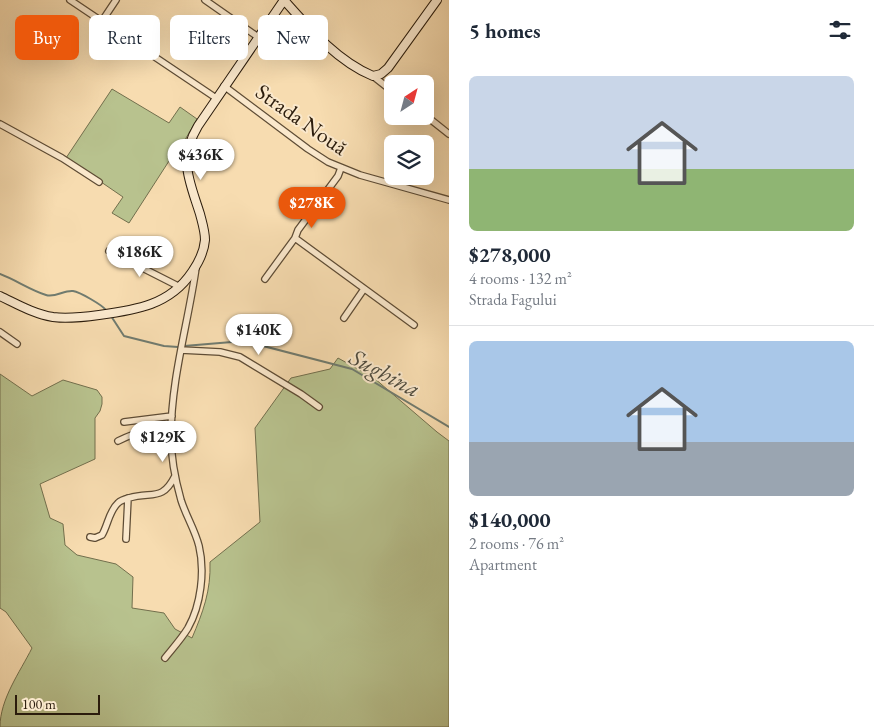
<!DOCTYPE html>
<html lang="en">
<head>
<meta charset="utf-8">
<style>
	:root { --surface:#fff; --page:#f2f2f3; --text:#1f2937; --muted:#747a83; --line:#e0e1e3; --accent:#ea580c }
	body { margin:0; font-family:"EB Garamond",serif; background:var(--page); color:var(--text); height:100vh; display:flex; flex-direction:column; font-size:19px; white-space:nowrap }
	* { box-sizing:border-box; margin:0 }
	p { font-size:16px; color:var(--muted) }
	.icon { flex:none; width:28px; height:28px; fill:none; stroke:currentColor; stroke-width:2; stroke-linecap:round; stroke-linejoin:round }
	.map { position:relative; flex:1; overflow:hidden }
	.side { display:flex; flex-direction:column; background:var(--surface); width:425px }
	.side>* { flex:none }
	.banner { position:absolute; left:15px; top:15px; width:359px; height:45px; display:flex; gap:10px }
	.needle { width:32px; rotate:36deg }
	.controls { position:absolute; left:384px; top:75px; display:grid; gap:10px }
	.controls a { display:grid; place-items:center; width:50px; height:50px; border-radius:8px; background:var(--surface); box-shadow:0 5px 20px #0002; font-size:25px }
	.scale { position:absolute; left:15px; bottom:12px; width:85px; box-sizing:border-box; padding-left:5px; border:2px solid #2b1c0c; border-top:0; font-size:14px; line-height:18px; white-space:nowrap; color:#2b1c0c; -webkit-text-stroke:4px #fae8cc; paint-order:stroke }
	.price { position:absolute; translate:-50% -42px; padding:0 11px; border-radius:18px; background:#fff; color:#222; font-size:16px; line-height:32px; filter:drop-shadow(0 1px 2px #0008) }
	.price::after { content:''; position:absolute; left:50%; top:30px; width:15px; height:11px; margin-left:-8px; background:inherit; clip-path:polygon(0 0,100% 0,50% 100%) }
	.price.current { background:var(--accent); color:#fff }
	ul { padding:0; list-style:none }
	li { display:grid; align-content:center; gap:10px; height:265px; padding:0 20px }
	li+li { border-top:1px solid var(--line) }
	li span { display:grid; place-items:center; height:155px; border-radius:8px; color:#555 }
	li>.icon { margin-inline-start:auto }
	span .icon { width:90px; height:90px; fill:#fffc; stroke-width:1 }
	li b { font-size:21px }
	h2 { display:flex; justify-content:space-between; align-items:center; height:60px; padding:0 20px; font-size:21px }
	.tag { padding:0 18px; border-radius:8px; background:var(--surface); box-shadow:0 5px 20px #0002; font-size:18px; line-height:45px }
	.tag.current { background:var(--accent); color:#fff }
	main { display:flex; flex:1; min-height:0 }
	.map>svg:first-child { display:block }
	.green { fill:#b8c28e; stroke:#726f4d }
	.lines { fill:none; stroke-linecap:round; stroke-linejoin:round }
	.stream { stroke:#707b6f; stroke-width:2 }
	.minor-casing { stroke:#5e4c35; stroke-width:8 }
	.secondary-casing { stroke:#2b1c0c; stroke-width:10 }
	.minor { stroke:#fae8cc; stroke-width:5.5 }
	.secondary { stroke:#fae8cc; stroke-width:8 }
	.labels { text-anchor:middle; stroke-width:4; stroke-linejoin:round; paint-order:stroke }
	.street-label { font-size:22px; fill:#2b1c0c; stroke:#fae8cc }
	.water-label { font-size:24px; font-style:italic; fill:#4e4b3e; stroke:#fae8cc }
</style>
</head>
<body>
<main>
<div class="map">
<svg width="449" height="727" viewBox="0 0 449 727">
	<rect width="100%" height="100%" fill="#f7dcb0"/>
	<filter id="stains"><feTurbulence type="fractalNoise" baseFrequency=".004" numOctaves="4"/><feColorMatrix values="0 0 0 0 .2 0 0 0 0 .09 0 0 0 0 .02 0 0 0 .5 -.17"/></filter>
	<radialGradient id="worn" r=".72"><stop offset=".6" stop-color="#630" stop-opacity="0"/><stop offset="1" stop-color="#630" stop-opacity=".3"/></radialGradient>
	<!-- green -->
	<path class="green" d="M112,89l57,34 11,-16 17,12 -23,40 -3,3 -2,-1 -40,62 -17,-10 11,-16 -57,-39z
		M338,358l36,20 63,54 12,9v286h-449c0,-28 20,-55 32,-79l-26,-36 -6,-4v-234l32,22 31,-16 34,10 5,7v7l-2,7 -5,7v41l-55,25 10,34 13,6 2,21 12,10 39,9 17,13 -1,31 32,5 11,16 17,9c11,-26 19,-47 18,-76l50,-40 -5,-94 36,-50 39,-9z"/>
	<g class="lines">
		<!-- stream -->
		<path class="stream" d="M0,274c16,6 30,16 46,21 9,3 18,-5 27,-4 7,1 29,14 33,19
			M111,316l13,20 40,10 14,1
			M184,346l60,-5 108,28 97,58"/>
		<defs>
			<path id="minor" d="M70,0l146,98
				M205,0l53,37
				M102,21l14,-21
				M373,76l19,15
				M224,86l84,63 20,13 32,13 89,25
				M425,115l24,19
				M0,124l62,34 37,24
				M295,238l119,87
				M109,251l71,36
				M265,279l30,-41 3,-8 40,-54 3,-8
				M344,318l20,-29
				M0,332l17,12
				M181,350l39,2 20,5 61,37 18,13
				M124,422l48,-6
				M118,441c18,-9 33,-13 53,-9
				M90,537l5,1 7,-3c6,-10 7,-24 16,-32 3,-3 7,-4 11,-5 23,-7 33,4 46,-22
				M126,539l2,-41
				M165,658c8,-10 17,-20 23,-30 13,-23 17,-57 11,-82 -4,-16 -13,-30 -18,-46 -6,-21 -10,-42 -10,-64 0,-57 17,-112 25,-168"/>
			<path id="secondary" d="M284,0c25,28 53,61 89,76l8,-2 7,-6 49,-68
				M0,296c17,8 34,18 53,21 16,2 31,0 46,-2 37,-5 71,-10 93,-43 7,-10 12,-20 13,-32 0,-9 -3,-18 -5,-26 -11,-35 -22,-54 -2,-88l86,-126"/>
		</defs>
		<!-- minor casing -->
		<use href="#minor" class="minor-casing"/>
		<!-- secondary casing -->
		<use href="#secondary" class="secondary-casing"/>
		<!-- minor -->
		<use href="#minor" class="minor"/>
		<!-- secondary -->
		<use href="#secondary" class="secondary"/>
	</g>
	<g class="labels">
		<!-- street labels -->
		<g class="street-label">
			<text transform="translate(302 119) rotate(35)" y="8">Strada Nouă</text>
		</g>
		<!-- water labels -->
		<g class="water-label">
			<text transform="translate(385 373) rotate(28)" y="8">Sughina</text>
		</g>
	</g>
	<rect width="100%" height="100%" filter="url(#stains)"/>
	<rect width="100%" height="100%" fill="url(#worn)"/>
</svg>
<div class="controls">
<a><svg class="needle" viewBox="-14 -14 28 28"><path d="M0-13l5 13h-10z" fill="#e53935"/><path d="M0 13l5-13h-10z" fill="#747a83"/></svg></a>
<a><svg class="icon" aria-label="layers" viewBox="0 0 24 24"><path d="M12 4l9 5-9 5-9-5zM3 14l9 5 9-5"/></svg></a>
</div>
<div class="scale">100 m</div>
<b class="price" style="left:201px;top:181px">$436K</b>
<b class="price current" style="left:312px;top:229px">$278K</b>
<b class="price" style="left:140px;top:278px">$186K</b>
<b class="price" style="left:259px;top:356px">$140K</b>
<b class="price" style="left:163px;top:463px">$129K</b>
<div class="banner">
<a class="tag current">Buy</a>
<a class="tag">Rent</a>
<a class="tag">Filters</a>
<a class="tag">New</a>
</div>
</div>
<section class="side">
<h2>5 homes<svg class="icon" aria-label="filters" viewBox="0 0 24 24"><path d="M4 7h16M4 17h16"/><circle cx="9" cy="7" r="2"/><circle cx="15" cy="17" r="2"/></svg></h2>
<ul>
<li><span style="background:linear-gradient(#c9d6e8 60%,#8fb573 0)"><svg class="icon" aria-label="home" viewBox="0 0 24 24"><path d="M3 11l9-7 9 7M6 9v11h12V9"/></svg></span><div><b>$278,000</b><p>4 rooms · 132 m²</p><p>Strada Fagului</p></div></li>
<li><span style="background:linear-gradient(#a9c7e8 65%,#9aa5b1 0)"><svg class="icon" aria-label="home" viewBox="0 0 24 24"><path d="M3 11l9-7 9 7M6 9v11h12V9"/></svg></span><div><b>$140,000</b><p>2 rooms · 76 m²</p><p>Apartment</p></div></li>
</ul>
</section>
</main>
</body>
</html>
